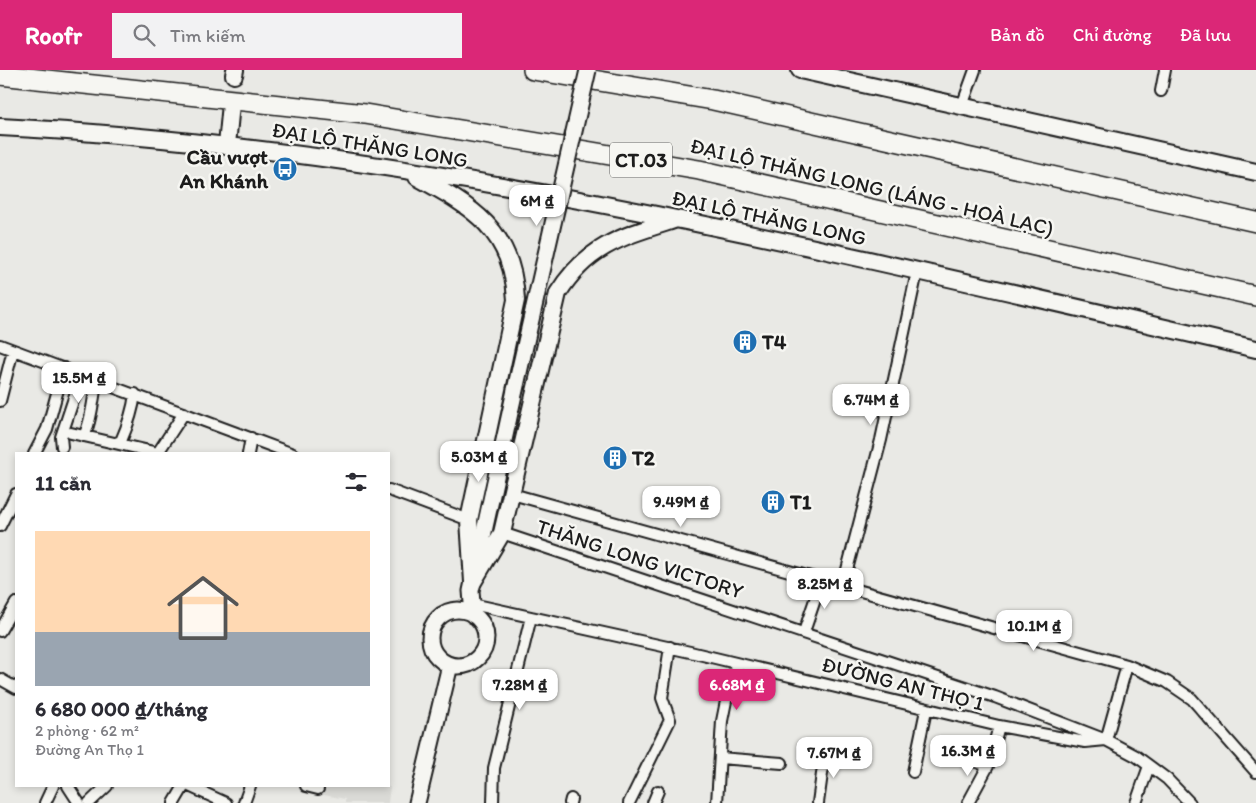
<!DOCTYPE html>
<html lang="vi">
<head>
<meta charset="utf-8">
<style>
	:root { --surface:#fff; --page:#f2f2f3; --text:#2b2b33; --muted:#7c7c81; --line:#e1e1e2; --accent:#db2777 }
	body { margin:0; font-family:Itim,sans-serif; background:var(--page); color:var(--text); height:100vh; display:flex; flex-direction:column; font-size:19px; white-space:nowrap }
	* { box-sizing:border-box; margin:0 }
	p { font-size:16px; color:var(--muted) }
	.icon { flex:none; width:28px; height:28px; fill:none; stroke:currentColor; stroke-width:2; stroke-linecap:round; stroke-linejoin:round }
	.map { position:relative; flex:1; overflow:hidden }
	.details { position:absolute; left:15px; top:382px; width:375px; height:335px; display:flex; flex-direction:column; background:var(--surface); border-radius:0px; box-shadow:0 2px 8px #0003 }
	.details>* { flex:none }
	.price { position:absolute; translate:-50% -42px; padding:0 11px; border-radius:10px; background:#fff; color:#222; font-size:16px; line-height:32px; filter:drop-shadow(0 1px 2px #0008) }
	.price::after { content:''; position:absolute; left:50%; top:30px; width:15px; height:11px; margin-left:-8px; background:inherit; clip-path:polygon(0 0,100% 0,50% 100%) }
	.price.on { background:var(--accent); color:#fff }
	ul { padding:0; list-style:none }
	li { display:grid; align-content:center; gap:10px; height:265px; padding:0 20px }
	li+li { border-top:1px solid var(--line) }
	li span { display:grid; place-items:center; height:155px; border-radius:0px; color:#555 }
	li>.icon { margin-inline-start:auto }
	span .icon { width:90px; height:90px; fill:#fffc; stroke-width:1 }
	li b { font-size:21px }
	h2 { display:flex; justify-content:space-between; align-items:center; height:60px; padding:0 20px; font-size:21px }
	header { display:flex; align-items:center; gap:30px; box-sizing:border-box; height:70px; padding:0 25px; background:var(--accent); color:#fff }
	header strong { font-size:24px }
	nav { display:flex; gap:28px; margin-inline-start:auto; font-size:18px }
	.search { width:350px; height:45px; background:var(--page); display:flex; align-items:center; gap:12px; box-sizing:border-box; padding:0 18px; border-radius:0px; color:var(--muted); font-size:19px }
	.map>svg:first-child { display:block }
	.built { fill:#dadad6 }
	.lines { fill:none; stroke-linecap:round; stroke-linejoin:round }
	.primary-tunnel { stroke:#c0c0bd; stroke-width:16; stroke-dasharray:16 8; stroke-linecap:butt }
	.street-casing { stroke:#1c1c1c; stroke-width:14 }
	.secondary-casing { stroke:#1c1c1c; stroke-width:19 }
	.primary-casing { stroke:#1c1c1c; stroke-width:20 }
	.highway-casing { stroke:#1c1c1c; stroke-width:22 }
	.street { stroke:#f6f6f2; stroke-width:10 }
	.secondary { stroke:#f6f6f2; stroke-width:15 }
	.primary { stroke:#f6f6f2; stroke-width:16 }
	.highway { stroke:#f6f6f2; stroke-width:19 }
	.secondary-bridge-casing { stroke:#1c1c1c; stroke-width:19; stroke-linecap:butt }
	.secondary-bridge { stroke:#f6f6f2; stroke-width:15 }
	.labels { text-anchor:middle; stroke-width:5; stroke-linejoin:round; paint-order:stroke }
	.shield { fill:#f6f6f2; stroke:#5d5d5c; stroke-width:1 }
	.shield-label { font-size:20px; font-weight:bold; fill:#1c1c1c }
	.street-label { font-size:21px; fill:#1c1c1c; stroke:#f6f6f2 }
	.poi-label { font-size:21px; font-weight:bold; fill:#1c1c1c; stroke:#f6f6f2; text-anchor:start }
</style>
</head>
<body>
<header>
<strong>Roofr</strong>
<div class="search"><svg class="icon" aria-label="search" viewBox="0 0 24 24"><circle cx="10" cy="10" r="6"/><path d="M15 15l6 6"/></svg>Tìm kiếm</div>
<nav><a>Bản đồ</a><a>Chỉ đường</a><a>Đã lưu</a></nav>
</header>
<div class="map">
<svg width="1256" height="733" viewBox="0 0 1256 733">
	<rect width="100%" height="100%" fill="#e9e9e5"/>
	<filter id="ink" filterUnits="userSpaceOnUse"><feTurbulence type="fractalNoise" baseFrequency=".02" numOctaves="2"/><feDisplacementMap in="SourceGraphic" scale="10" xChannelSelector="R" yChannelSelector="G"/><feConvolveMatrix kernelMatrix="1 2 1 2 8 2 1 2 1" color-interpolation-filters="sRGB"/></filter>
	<g filter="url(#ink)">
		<!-- built -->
		<path class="built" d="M320,716h66l4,1 -2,16h-43v-4l-26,-5z"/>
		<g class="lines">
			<!-- primary-tunnel -->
			<path class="primary-tunnel" d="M231,34l3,-29"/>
			<defs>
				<path id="street" d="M1161,21l4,-21
					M962,36l13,-36
					M0,275l293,109
					M0,331l13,-51
					M71,363l87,20
					M84,366c8,-15 9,-39 13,-56
					M116,373l5,-2c7,-16 12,-30 14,-47
					M62,377l-1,-10 21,-63
					M34,384l13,-25 17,-61
					M157,384l27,-41
					M248,384l3,-16
					M389,420l80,30
					M512,424l615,171 40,17 25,17 64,73
					M0,456l16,-32
					M502,463l493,164 111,43 21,-75
					M843,515l38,-145 36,-168
					M472,534l218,48 309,74 86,16 21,-2 30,16 31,23 23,24
					M0,561l16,-28
					M804,562l18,-53
					M0,609l16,9
					M942,680l46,16 11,-40
					M720,688l62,5
					M913,702l13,-62
					M68,716l11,17
					M189,716l37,17
					M306,716l12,3
					M45,733l8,-17
					M89,733l18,-17
					M174,733l10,-17
					M244,733l6,-17
					M493,733l1,-35 37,-151
					M570,733l1,-4
					M629,733l41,-83 -8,-22 8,-51
					M653,733l5,-12
					M717,733l5,-82 5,-25 7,-13 2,-20
					M818,733l7,-51
					M968,733l20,-37
					M1136,733l13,-37"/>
				<path id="secondary" d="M430 568a28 28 0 1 1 56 0a28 28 0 1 1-56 0Z
					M473,545l-2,-24 44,-201
					M417,733l33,-138"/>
				<path id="primary" d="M800,0l456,102
					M234,5l1,-5
					M0,57c426,21 842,127 1256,222
					M227,75l4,-41
					M417,107c55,30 96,53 99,123l-47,220 4,62
					M473,512l29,-49 56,-240c30,-48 66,-57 116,-73"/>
				<path id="highway" d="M533,0l180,30 543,122
					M0,5l365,39 334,56 557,126"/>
			</defs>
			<!-- street casing -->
			<use href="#street" class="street-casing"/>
			<!-- secondary casing -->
			<use href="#secondary" class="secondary-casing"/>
			<!-- primary casing -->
			<use href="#primary" class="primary-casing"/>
			<!-- highway casing -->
			<use href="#highway" class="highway-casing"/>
			<!-- street -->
			<use href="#street" class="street"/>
			<!-- secondary -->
			<use href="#secondary" class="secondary"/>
			<!-- primary -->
			<use href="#primary" class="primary"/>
			<!-- highway -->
			<use href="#highway" class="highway"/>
			<defs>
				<path id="secondary-bridge" d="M515,320l73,-320"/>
			</defs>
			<!-- secondary-bridge casing -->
			<use href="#secondary-bridge" class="secondary-bridge-casing"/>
			<!-- secondary-bridge -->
			<use href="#secondary-bridge" class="secondary-bridge"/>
		</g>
	</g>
	<!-- icons -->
	<defs>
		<symbol id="bus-disc" viewBox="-11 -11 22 22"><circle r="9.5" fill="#1f6fb2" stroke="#f6f6f2"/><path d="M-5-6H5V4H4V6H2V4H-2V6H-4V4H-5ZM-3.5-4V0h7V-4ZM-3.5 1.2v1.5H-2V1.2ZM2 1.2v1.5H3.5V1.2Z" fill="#fff"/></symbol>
		<symbol id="building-disc" viewBox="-11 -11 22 22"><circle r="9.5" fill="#1f6fb2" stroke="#f6f6f2"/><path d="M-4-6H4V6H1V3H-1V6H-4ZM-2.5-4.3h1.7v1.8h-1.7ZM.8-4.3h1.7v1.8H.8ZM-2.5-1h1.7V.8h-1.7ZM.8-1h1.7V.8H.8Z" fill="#fff"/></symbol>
	</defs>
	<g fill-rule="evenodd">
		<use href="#bus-disc" x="271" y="85" width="28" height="28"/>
		<use href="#building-disc" x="731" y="258" width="28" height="28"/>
		<use href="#building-disc" x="601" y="374" width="28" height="28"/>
		<use href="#building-disc" x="759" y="418" width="28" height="28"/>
	</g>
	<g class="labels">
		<!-- shield labels -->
		<rect class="shield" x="610" y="72.5" width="62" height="35" rx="4"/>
		<g class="shield-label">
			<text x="641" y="97">CT.03</text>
		</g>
		<!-- street labels -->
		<g class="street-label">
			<text transform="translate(370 75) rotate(9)" y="7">ĐẠI LỘ THĂNG LONG</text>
			<text transform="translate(872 117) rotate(13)" y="7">ĐẠI LỘ THĂNG LONG (LÁNG - HOÀ LẠC)</text>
			<text transform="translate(769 148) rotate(12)" y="7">ĐẠI LỘ THĂNG LONG</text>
			<text transform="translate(640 489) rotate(18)" y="7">THĂNG LONG VICTORY</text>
			<text transform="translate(903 614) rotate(14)" y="7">ĐƯỜNG AN THỌ 1</text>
		</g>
		<!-- poi labels -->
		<g class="poi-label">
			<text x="268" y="94" text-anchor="end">Cầu vượt<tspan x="268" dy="24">An Khánh</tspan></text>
			<text x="762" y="279">T4</text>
			<text x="632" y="395">T2</text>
			<text x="790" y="439">T1</text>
		</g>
	</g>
</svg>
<b class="price" style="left:537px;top:157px">6M ₫</b>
<b class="price" style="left:79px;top:334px">15.5M ₫</b>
<b class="price" style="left:871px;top:356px">6.74M ₫</b>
<b class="price" style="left:479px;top:413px">5.03M ₫</b>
<b class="price" style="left:681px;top:458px">9.49M ₫</b>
<b class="price" style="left:825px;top:540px">8.25M ₫</b>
<b class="price" style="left:1034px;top:582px">10.1M ₫</b>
<b class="price" style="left:520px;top:641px">7.28M ₫</b>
<b class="price on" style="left:737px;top:641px">6.68M ₫</b>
<b class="price" style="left:968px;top:707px">16.3M ₫</b>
<b class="price" style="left:834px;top:709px">7.67M ₫</b>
<section class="details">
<h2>11 căn<svg class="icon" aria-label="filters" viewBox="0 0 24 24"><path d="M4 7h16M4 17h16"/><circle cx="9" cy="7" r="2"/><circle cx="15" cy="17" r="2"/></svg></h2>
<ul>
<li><span style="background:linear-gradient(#ffd9b3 65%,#9aa5b1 0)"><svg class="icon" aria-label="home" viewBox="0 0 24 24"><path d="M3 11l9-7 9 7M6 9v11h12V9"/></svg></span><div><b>6 680 000 ₫/tháng</b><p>2 phòng · 62 m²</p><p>Đường An Thọ 1</p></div></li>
</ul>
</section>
</div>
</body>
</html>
